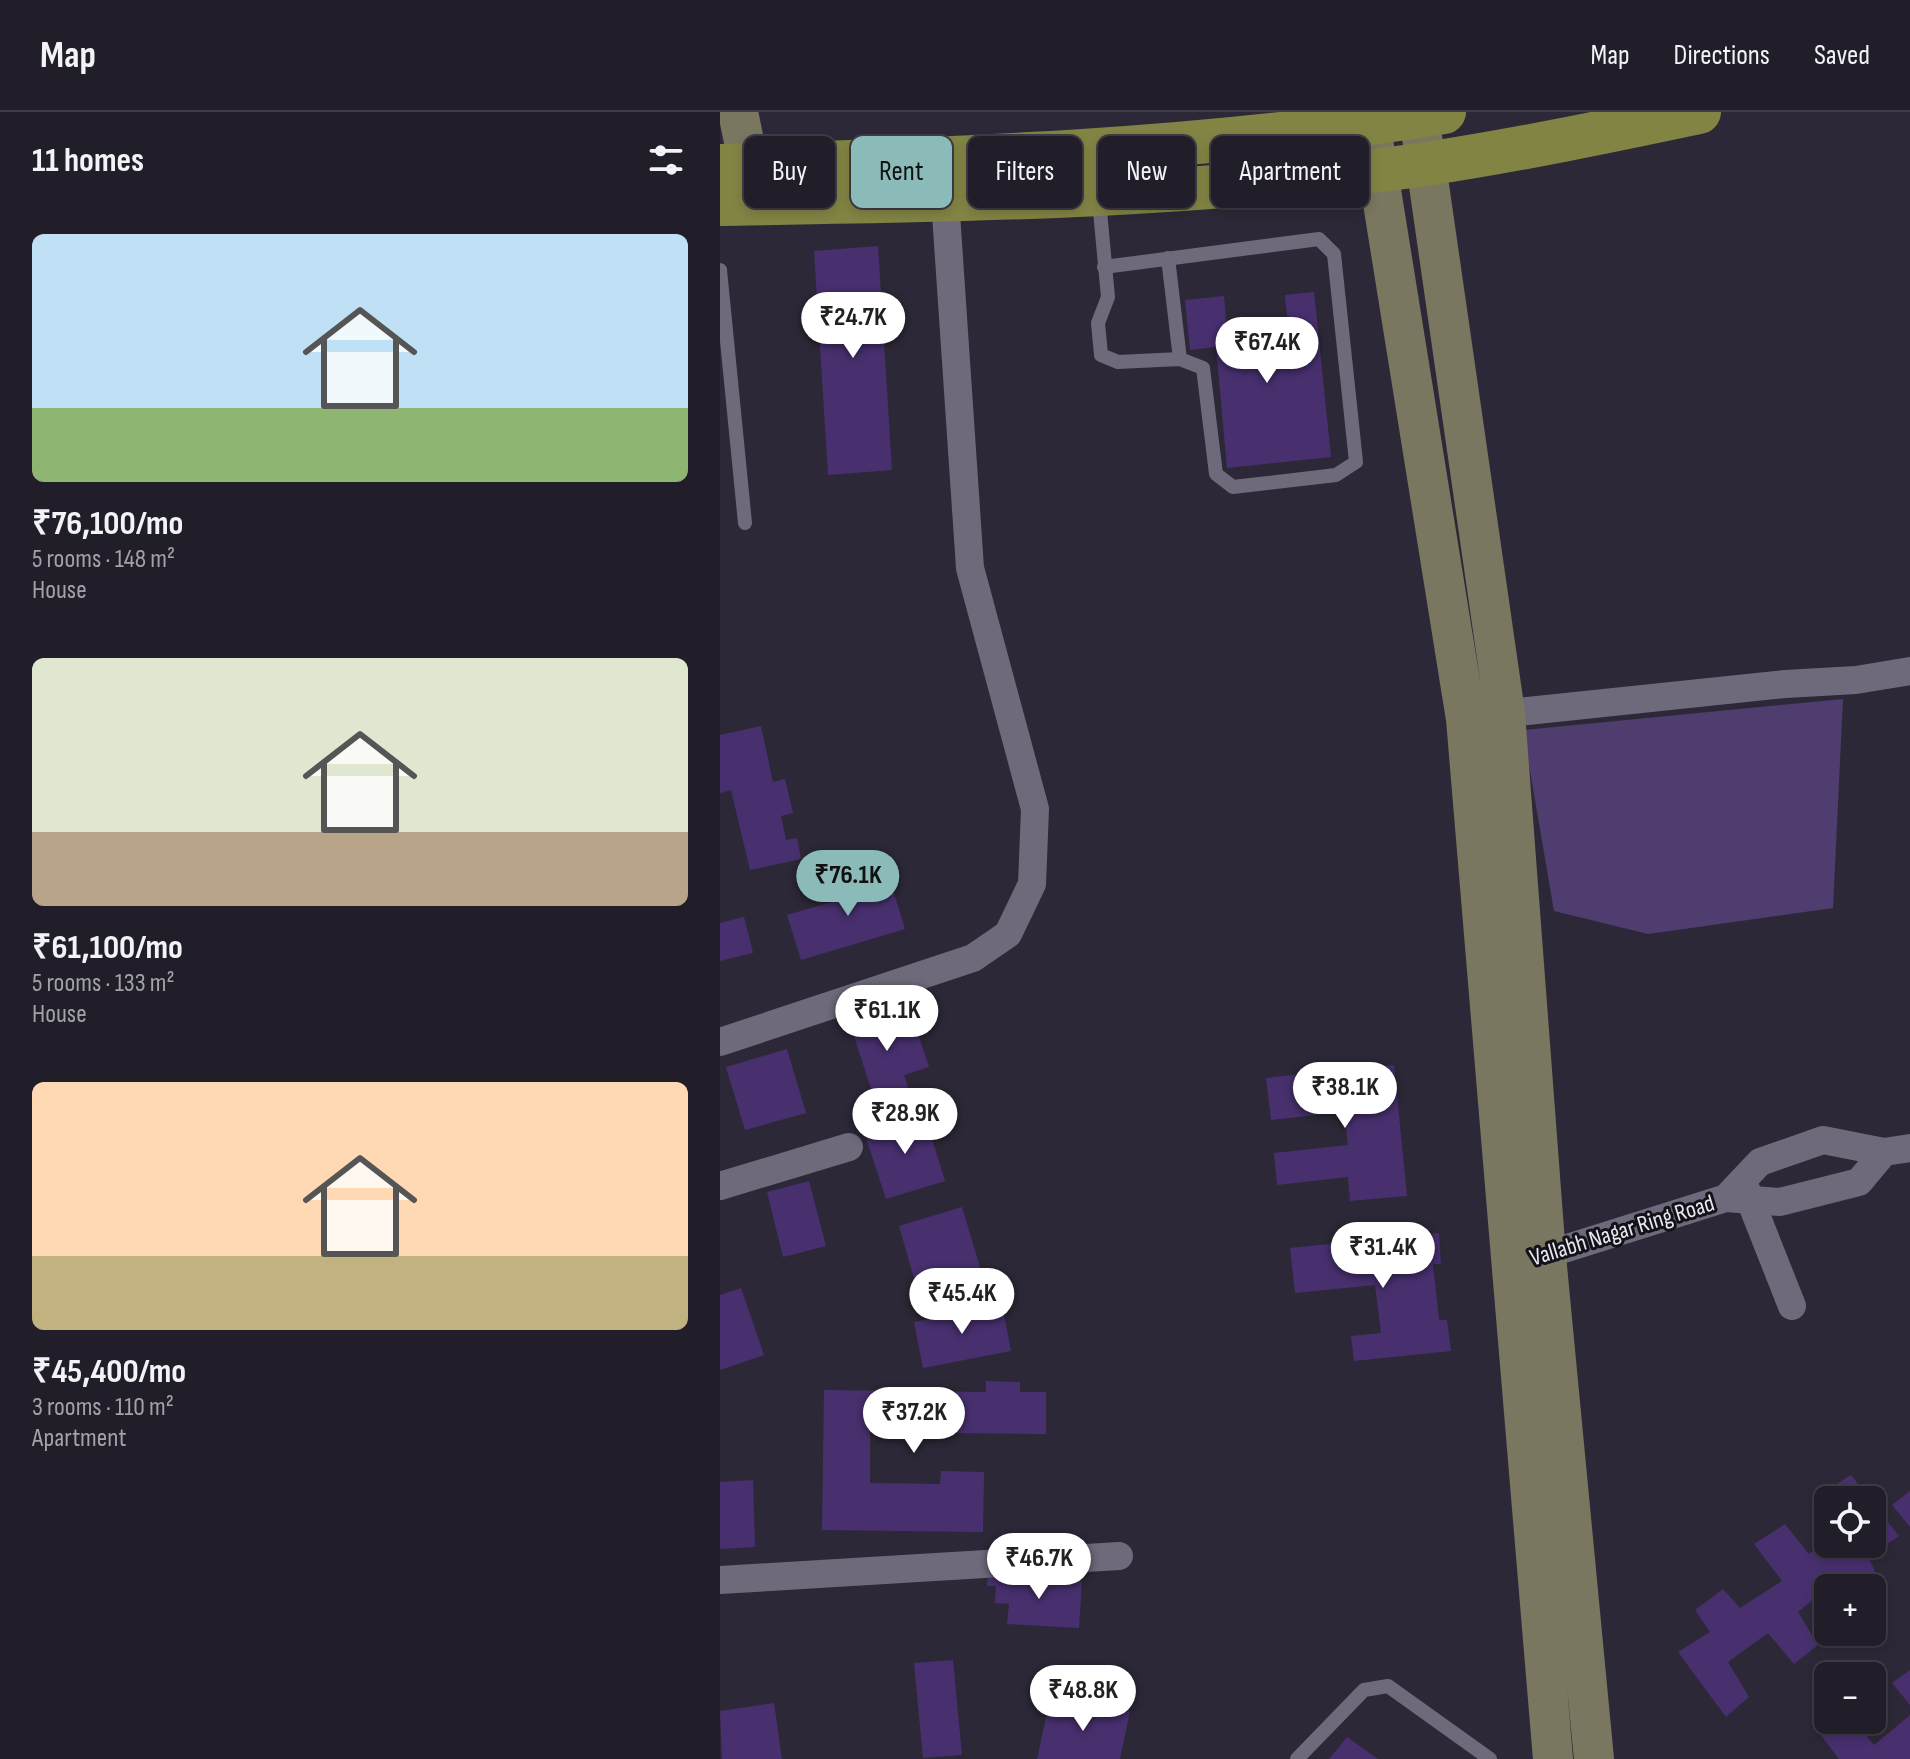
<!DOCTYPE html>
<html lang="en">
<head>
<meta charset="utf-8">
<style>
	:root { --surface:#221e29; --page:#2e2b35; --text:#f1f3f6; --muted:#a2a2a8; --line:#3f3c46; --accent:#8bbbb9 }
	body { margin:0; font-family:"Sofia Sans Condensed",sans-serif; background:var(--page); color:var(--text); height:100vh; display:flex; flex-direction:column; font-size:30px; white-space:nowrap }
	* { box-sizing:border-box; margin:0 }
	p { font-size:26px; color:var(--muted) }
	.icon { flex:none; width:44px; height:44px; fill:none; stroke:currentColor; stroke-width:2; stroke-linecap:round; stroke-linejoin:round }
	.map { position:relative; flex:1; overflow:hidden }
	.details { display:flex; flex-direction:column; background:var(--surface); width:720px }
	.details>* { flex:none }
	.banner { position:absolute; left:24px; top:24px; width:760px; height:72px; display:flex; gap:16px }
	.controls { position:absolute; left:1094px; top:1374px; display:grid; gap:16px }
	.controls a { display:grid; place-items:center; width:72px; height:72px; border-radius:12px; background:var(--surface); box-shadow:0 4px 12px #0003,0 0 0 2px var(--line); font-size:40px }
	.price { position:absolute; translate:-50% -68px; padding:0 18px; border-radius:28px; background:#fff; color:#222; font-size:26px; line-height:52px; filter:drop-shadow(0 2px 4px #0008) }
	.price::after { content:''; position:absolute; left:50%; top:48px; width:24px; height:18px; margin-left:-12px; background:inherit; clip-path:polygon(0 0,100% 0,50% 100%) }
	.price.current { background:var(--accent); color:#111 }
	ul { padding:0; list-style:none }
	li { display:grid; align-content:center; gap:16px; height:424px; padding:0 32px }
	li span { display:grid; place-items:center; height:248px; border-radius:12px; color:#555 }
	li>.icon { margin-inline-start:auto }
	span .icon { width:144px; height:144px; fill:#fffc; stroke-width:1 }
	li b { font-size:34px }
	h2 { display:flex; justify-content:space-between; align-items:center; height:96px; padding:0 32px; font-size:34px }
	.pill { padding:0 28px; border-radius:12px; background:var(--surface); box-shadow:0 4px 12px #0003,0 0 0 2px var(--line); font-size:28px; line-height:72px }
	.pill.current { background:var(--accent); color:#111 }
	header { display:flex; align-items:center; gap:48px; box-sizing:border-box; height:112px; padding:0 40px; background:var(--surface); border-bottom:2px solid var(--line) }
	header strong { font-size:38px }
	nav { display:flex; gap:44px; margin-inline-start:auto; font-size:28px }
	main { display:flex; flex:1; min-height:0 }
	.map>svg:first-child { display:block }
	.green { fill:#4e3d6e }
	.building { fill:#48306f }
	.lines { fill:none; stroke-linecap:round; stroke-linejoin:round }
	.lane { stroke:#6f6a7b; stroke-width:14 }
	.street { stroke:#6f6a7b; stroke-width:28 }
	.secondary { stroke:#797760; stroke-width:40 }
	.primary { stroke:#828444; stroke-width:44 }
	.labels { text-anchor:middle; stroke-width:6; stroke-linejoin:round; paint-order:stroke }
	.street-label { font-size:24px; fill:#e9e7f0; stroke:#141219 }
</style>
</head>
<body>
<header>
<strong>Map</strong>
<nav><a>Map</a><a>Directions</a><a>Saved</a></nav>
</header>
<main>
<section class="details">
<h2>11 homes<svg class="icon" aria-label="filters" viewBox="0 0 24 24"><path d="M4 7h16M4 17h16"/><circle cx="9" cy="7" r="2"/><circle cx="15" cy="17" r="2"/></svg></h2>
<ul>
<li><span style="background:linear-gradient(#bfe0f5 70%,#8fb573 0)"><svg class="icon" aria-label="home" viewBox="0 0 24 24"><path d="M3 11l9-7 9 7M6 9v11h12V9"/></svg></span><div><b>₹76,100/mo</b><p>5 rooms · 148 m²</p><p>House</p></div></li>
<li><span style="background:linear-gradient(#dfe7d0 70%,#b9a48a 0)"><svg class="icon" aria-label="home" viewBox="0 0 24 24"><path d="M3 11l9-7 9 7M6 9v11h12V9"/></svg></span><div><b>₹61,100/mo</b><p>5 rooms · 133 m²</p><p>House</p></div></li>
<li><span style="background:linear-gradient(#ffd9b3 70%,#c2b280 0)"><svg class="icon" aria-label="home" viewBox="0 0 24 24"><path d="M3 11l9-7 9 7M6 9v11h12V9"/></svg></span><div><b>₹45,400/mo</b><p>3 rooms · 110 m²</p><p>Apartment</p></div></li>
</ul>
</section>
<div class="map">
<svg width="1190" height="1647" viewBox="0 0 1190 1647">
	<rect width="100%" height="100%" fill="#2d2837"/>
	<!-- green -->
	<path class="green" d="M1123,587l-10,209 -185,26 -94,-23 -31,-181z"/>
	<!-- building -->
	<path class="building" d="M158,134l14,224 -64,5 -14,-224z
		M594,180l17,165 -104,11 -11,-121 -26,3 -5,-50 39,-4 4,48 61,-6 -4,-43z
		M41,614l12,56 12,-3 8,34 -12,3 5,24 11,-2 4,21 -51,11 -19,-80 -11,3v-58z
		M167,759l18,58 -104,31 -14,-45 55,-16 -4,-13z
		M24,805l9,36 -33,8v-38z
		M168,898l8,24 20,-7 13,40 -25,8 4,12 -34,11 -25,-77z
		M67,937l19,64 -61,17 -19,-63z
		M674,953l13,131 -57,5 -2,-24 -71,8 -3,-32 74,-8 -4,-33 -73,8 -5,-42z
		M204,1001l21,68 -59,18 -22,-67z
		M89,1069l17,65 -43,11 -16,-65z
		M242,1095l20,67 -64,18 -19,-66z
		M719,1121l2,31h-8l6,56h8l4,31 -97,10 -3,-25 30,-3 -6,-48 -80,8 -5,-45z
		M21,1176l23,67 -44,15v-75z
		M282,1193l9,46 -88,17 -9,-46z
		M266,1269l34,1v10h26v42l-176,-2v51l70,1 1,-13 43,1 -1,60 -161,-2 2,-140 162,2z
		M1131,1363l20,25h-42l-5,-8z
		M33,1368l2,67 -35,2v-67z
		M1190,1379v36l-18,-22z
		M1152,1390l27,34 -31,21 7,14 -24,17 -20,-3 -33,27 20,33 -24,19 -26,-31 -40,29 21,35 -23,20 -48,-65 32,-20 -15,-22 28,-21 17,19 42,-27 -28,-37 31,-20 24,30 19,-14v4h44z
		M268,1463l94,6 -3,47 -72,-4 2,-20 -14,-1 1,-17h-9z
		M233,1548l9,95 -39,3 -9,-95z
		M1190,1558v35l-18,-22z
		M54,1591l8,56h-60l-2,-48z
		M329,1591l81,8 -10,48h-83z
		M1190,1603v44h-71l-19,-25 19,-14h15l20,25z
		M627,1625l31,22h-49z"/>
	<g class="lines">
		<!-- lane -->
		<path class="lane" d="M379,88l9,97 -10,26 3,32 17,7 62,-3 23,9 13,106 17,13 103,-12 20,-13 -22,-208 -15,-15 -215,28
			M448,146l12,101
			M0,158l25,253
			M577,1647l67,-69 24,-4 102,73"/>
		<!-- street -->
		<path class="street" d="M769,603l296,-31 71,-4 54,-9
			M0,930l253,-84 35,-24 24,-50 3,-75 -65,-241 -25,-369
			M0,1074l129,-39
			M1025,1075l47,119
			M1006,1086l34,-36 63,-22 61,12
			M809,1148l197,-62 54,4 79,-20 25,-30 26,-4
			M0,1468l399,-24"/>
		<!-- secondary -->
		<path class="secondary" d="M18,0l11,54
			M699,4l86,597 41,543 48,503
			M650,10l96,597 87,1040"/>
		<!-- primary -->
		<path class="primary" d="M0,54c242,-7 484,-15 724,-54
			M0,92c235,-4 472,-6 706,-40 92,-14 183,-33 273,-52"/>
	</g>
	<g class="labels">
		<!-- street labels -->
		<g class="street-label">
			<text transform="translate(902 1118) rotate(-17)" y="8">Vallabh Nagar Ring Road</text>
		</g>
	</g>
</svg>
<div class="controls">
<a><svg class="icon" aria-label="locate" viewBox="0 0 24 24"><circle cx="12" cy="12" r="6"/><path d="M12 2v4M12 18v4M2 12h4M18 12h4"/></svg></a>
<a>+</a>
<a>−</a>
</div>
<b class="price" style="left:133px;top:248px">₹24.7K</b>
<b class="price" style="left:547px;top:273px">₹67.4K</b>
<b class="price current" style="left:128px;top:806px">₹76.1K</b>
<b class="price" style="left:167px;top:941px">₹61.1K</b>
<b class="price" style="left:625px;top:1018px">₹38.1K</b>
<b class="price" style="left:185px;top:1044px">₹28.9K</b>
<b class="price" style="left:663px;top:1178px">₹31.4K</b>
<b class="price" style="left:242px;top:1224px">₹45.4K</b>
<b class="price" style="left:194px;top:1343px">₹37.2K</b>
<b class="price" style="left:319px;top:1489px">₹46.7K</b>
<b class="price" style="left:363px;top:1621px">₹48.8K</b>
<div class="banner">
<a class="pill">Buy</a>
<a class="pill current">Rent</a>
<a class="pill">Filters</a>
<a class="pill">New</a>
<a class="pill">Apartment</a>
</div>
</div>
</main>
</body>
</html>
